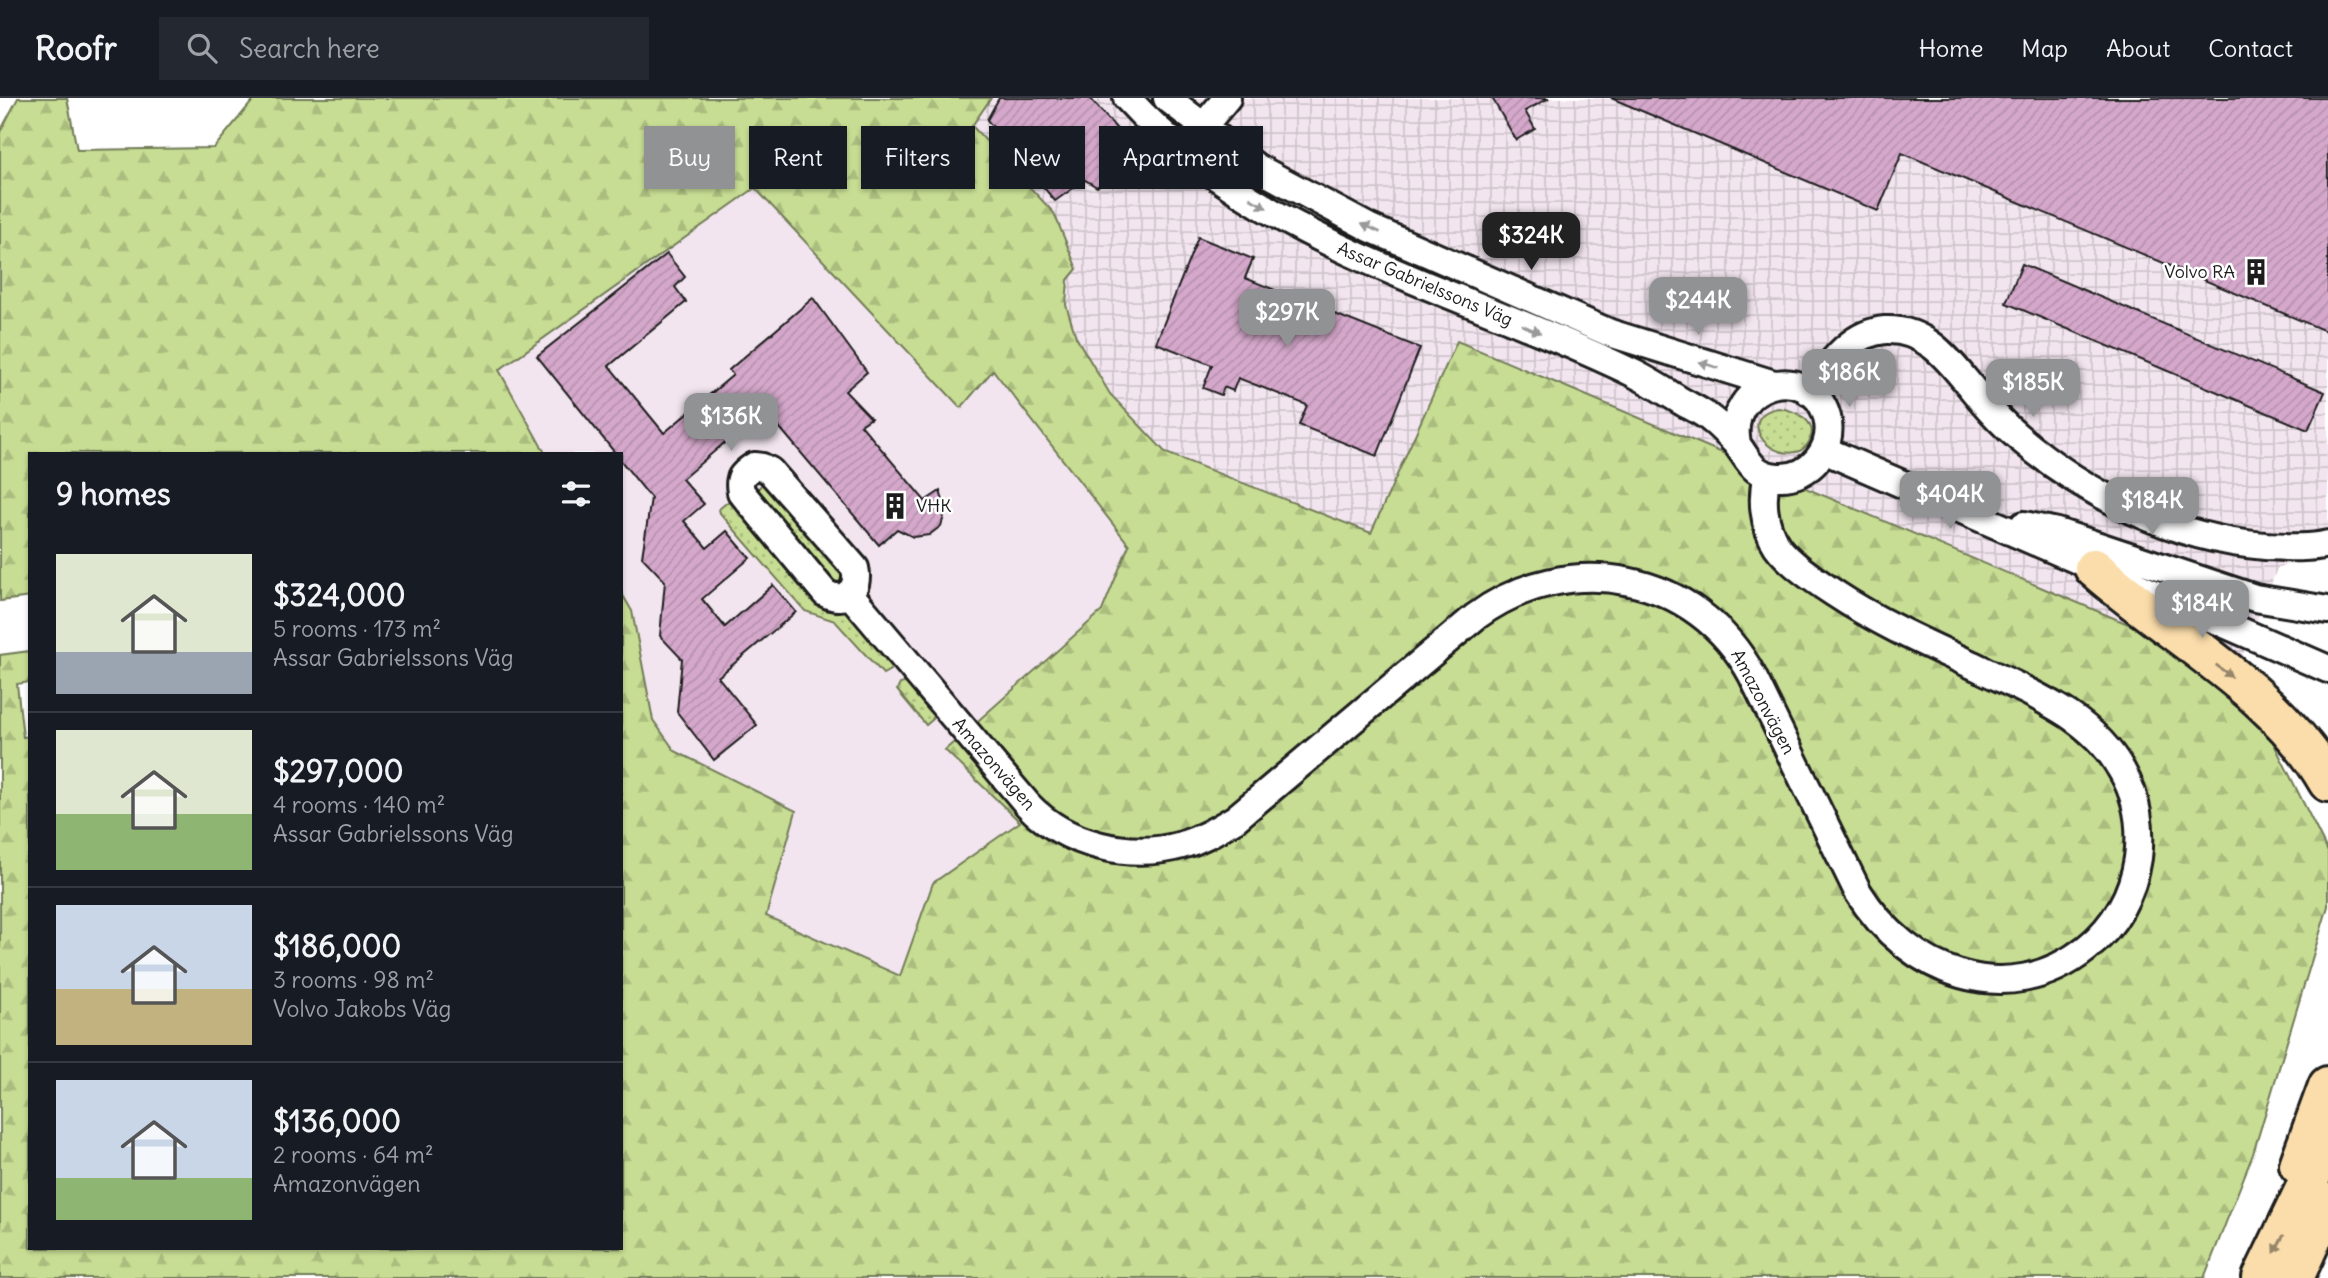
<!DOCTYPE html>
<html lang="en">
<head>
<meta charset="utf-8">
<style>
	:root { --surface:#171b24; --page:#242831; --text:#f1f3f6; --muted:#9ea1a6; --line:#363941; --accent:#919294 }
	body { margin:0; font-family:Delius,sans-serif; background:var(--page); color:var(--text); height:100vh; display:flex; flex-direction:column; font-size:26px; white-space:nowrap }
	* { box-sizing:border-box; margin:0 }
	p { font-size:23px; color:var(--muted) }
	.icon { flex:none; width:38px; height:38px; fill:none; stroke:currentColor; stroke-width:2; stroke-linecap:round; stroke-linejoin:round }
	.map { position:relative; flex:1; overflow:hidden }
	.details { position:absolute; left:28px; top:354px; width:595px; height:798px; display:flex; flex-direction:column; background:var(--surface); border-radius:0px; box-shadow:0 2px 5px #0004 }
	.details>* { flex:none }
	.guide { position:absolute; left:644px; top:28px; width:665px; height:63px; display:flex; gap:14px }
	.price { position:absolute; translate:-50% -60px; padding:0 16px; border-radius:14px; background:var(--accent); color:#fff; font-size:23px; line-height:46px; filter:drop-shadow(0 2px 4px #0008) }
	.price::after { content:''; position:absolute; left:50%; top:42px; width:21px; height:16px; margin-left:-10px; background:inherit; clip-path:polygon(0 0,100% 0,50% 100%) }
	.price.active { background:#222; color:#fff }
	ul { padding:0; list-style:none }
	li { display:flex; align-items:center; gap:21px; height:175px; padding:0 28px }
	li+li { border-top:2px solid var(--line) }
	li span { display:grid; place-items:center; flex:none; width:196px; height:140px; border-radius:0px; color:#555 }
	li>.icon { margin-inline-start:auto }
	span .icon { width:84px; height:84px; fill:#fffc; stroke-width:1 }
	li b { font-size:30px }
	h2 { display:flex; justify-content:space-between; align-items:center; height:84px; padding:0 28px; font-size:30px }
	.tag { padding:0 24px; border-radius:0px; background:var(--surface); box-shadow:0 2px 5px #0004; font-size:24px; line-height:63px }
	.tag.active { background:var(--accent); color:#fff }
	header { display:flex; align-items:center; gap:42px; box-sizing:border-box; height:98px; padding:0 35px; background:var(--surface); border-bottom:2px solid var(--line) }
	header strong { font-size:33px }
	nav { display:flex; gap:38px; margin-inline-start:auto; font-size:24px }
	.search { width:490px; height:63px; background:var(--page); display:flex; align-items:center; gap:18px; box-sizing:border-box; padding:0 24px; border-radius:0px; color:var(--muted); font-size:26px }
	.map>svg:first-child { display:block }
	.built { fill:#f2e5ef }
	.industrial { fill:url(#industrial-grid) }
	.grass { fill:url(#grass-dots); stroke:#727c58; stroke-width:2 }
	.forest { fill:url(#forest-firs); stroke:#727c58; stroke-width:2 }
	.building { fill:url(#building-hatch); stroke:#1c1c1c; stroke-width:2 }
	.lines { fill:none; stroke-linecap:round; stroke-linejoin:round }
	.minor-casing { stroke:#1c1c1c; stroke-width:32 }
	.highway-casing { stroke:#1c1c1c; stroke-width:44 }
	.minor { stroke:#fff; stroke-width:26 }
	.highway { stroke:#fbddab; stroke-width:38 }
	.oneway { fill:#999 }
	.oneway2 { fill:#97866b }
	.labels { text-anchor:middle; stroke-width:5; stroke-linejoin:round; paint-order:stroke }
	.poi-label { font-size:18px; fill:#1c1c1c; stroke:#fff; text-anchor:end }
	.street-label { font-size:18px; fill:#1c1c1c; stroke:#fff }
</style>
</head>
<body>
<header>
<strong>Roofr</strong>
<div class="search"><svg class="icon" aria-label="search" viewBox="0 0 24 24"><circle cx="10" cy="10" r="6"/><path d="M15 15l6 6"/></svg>Search here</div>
<nav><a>Home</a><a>Map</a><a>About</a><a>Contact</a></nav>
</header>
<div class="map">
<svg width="2328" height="1180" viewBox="0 0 2328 1180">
	<defs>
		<pattern id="industrial-grid" width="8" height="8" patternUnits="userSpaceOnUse" patternTransform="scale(1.75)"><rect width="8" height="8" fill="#f2e5ef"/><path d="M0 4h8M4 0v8" fill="none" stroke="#cfc4cc"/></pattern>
		<pattern id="grass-dots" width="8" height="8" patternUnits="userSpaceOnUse" patternTransform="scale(1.75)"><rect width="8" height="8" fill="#c7dd93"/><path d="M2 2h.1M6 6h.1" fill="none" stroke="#aabd7e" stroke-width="1.8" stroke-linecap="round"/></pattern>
		<pattern id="forest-firs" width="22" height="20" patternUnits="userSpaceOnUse" patternTransform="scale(1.75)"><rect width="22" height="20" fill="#c7dd93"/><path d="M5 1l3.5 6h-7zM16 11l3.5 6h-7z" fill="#aabd7e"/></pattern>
		<pattern id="building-hatch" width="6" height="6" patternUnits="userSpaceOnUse" patternTransform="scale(1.75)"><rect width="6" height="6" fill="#d5a8cb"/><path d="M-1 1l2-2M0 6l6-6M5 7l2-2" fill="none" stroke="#b690ae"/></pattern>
	</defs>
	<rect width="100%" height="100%" fill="#fff"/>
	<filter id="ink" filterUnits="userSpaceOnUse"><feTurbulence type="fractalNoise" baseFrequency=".0143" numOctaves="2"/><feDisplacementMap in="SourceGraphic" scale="14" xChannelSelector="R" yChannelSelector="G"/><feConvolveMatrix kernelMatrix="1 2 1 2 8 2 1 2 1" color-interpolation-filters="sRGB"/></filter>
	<g filter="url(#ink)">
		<!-- built -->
		<path class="built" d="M755,90l206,220 32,-38 136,175 -27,66 -157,139 75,72 -87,61 -33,93 -134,-60 30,-105 -121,-60 -22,-31 -21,-109 -11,-19v-139h-76l-46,-83z"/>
		<!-- industrial -->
		<path class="industrial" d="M991,0h1337v448l-51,23 -40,101 -866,-137 -205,-80 -56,-59 -34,-57 -10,-32 2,-25 -97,-154z"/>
		<!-- grass -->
		<path class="grass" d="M1778,310c17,2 42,13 31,34 -3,5 -7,9 -13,10 -31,7 -59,-37 -18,-44z
			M762,386l4,1 78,91 -3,8h-6l-76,-89 -2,-5z
			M730,402l58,67 48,42 16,3 42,51 -4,7 -7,4 -48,-53 -30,-10 -85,-98 -1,-4z
			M908,584l27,29 -3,9 -6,5 -29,-35 3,-6z"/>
		<!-- forest -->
		<path class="forest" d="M18,0h49l10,52 137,-2 41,-50h736l-19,28 82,87 23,56 -9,11 -2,25 10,32 34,57 56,59 205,80 86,-192 780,329 91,182v54l-75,248 -49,124h-2204v-623l30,-4v31l-13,2 6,53 7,-1v512h591v-656l11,19 21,109 22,31 121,60 -30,105 134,60 33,-93 87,-61 -75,-72 157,-139 27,-66 -136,-175 -32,38 -206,-220 -256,182 46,83h-515v144l-30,4v-469z"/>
		<!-- building -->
		<path class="building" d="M999,0h91l45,52 -38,37 -12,-7 -30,21 -68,-81z
			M1492,0h57l-24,13 10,18 -19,11z
			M1611,0h717v234l-426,-179 -24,58z
			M1198,139l55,22 -8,19 175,70 -43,108 -78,-31 8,-20 -69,-27 -5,13 -9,-4 -3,8 -18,-7 9,-23 -56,-22z
			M667,156l18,23 -10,10 11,15 -77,64 55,67 69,-58 -4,-5 84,-72 54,74 -22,19 26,27 -10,7 64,76 15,-10 6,19 -5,16 -12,9 -16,2 -16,-8 -18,16 -115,-136 -82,70 22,25 -20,17 23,27 20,-17 23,27 -48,41 23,28 48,-42 23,27 -78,65 39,48 -43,35 -37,-48 5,-53 -22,-23 5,-55 -23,-24 9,-59 -30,-37v-8h-6l-78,-97z
			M2022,166l303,128 -17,38 -302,-127z"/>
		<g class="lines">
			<defs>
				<path id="minor" d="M1127,0c134,148 335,191 508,276 16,8 31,18 46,27 10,6 22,11 31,19 8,6 16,15 23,22 14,17 16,33 43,35 32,2 57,-29 49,-60 -16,-58 -103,-36 -90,27
					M1167,0l89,69 114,61 240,105 164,51
					M1191,43l36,-43
					M1809,294c20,-26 40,-59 76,-62 46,-2 69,38 95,68 11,13 24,27 37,38 69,59 157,103 248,110 20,1 43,3 63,-2
					M1824,352l504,219
					M754,368l8,1 8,4 85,97c5,21 -9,37 -30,25l-84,-101c-3,-14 1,-18 13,-26z
					M2024,427l33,7 198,66 73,12
					M849,495l179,212c38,40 102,55 154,40 20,-6 36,-16 53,-26l240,-202c93,-69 222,-45 277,58l106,217c50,81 149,120 229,56 28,-22 46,-55 51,-90 4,-30 -1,-61 -16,-87 -30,-55 -90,-77 -143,-103 -50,-23 -100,-45 -145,-75 -18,-12 -45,-30 -57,-47 -14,-21 -16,-48 -10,-71"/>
				<path id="highway" d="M2094,470c78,69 182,122 234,214
					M2299,1067l29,-79
					M2262,1180l66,-137
					M2294,1180l34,-75"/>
			</defs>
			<!-- minor casing -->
			<use href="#minor" class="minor-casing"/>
			<!-- highway casing -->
			<use href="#highway" class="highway-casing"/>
			<!-- minor -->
			<use href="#minor" class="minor"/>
			<!-- highway -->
			<use href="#highway" class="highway"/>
		</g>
		<!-- one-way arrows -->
		<defs><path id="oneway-solid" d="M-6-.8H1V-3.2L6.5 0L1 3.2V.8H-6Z" transform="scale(1.75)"/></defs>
		<g class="oneway">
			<use href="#oneway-solid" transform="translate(1258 105) rotate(30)"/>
			<use href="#oneway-solid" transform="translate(1371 130) rotate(-155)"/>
			<use href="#oneway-solid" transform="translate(1531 231) rotate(23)"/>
			<use href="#oneway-solid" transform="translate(1709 267) rotate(-162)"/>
		</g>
		<g class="oneway2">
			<use href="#oneway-solid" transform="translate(2224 573) rotate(38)"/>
			<use href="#oneway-solid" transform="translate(2279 1146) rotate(118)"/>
		</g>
	</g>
	<!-- icons -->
	<defs>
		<symbol id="building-bare" viewBox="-9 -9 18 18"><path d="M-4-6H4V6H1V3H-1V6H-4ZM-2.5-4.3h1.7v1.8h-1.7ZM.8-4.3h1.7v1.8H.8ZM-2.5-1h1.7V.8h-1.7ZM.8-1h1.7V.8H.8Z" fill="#1c1c1c" stroke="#fff" stroke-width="2.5" paint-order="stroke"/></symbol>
	</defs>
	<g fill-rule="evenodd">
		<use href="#building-bare" x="2237" y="155" width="38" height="38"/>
		<use href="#building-bare" x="876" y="389" width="38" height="38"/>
	</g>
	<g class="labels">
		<!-- poi labels -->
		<g class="poi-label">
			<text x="2235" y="180">Volvo RA</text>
			<text x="916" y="414" text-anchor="start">VHK</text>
		</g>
		<!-- street labels -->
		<g class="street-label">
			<text transform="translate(1425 186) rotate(23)" y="6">Assar Gabrielssons Väg</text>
			<text transform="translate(1763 604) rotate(62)" y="6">Amazonvägen</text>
			<text transform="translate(994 666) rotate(49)" y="6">Amazonvägen</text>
		</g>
	</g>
</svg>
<b class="price active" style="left:1531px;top:174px">$324K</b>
<b class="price" style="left:1698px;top:239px">$244K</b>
<b class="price" style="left:1287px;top:251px">$297K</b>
<b class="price" style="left:1849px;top:311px">$186K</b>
<b class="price" style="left:2033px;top:321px">$185K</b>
<b class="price" style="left:731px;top:355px">$136K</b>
<b class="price" style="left:1950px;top:433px">$404K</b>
<b class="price" style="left:2152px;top:439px">$184K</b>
<b class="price" style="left:2202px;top:542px">$184K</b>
<div class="guide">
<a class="tag active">Buy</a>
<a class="tag">Rent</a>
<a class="tag">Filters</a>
<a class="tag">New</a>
<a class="tag">Apartment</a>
</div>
<section class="details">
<h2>9 homes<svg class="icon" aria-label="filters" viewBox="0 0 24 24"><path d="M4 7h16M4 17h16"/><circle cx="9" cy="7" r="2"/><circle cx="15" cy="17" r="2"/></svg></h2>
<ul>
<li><span style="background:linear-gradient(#dfe7d0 70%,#9aa5b1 0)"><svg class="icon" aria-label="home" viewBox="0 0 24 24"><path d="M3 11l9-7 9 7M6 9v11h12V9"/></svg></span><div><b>$324,000</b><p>5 rooms · 173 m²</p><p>Assar Gabrielssons Väg</p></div></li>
<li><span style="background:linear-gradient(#dfe7d0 60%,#8fb573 0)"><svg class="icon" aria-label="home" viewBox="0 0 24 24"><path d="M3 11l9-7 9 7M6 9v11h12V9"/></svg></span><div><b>$297,000</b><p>4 rooms · 140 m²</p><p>Assar Gabrielssons Väg</p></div></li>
<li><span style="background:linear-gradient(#c9d6e8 60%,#c2b280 0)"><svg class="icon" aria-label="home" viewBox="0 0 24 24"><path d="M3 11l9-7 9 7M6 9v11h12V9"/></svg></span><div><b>$186,000</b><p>3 rooms · 98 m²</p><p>Volvo Jakobs Väg</p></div></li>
<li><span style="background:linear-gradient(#c9d6e8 70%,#8fb573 0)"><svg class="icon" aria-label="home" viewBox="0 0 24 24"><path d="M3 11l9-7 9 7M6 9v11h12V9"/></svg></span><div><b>$136,000</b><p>2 rooms · 64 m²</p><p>Amazonvägen</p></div></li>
</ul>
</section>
</div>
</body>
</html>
